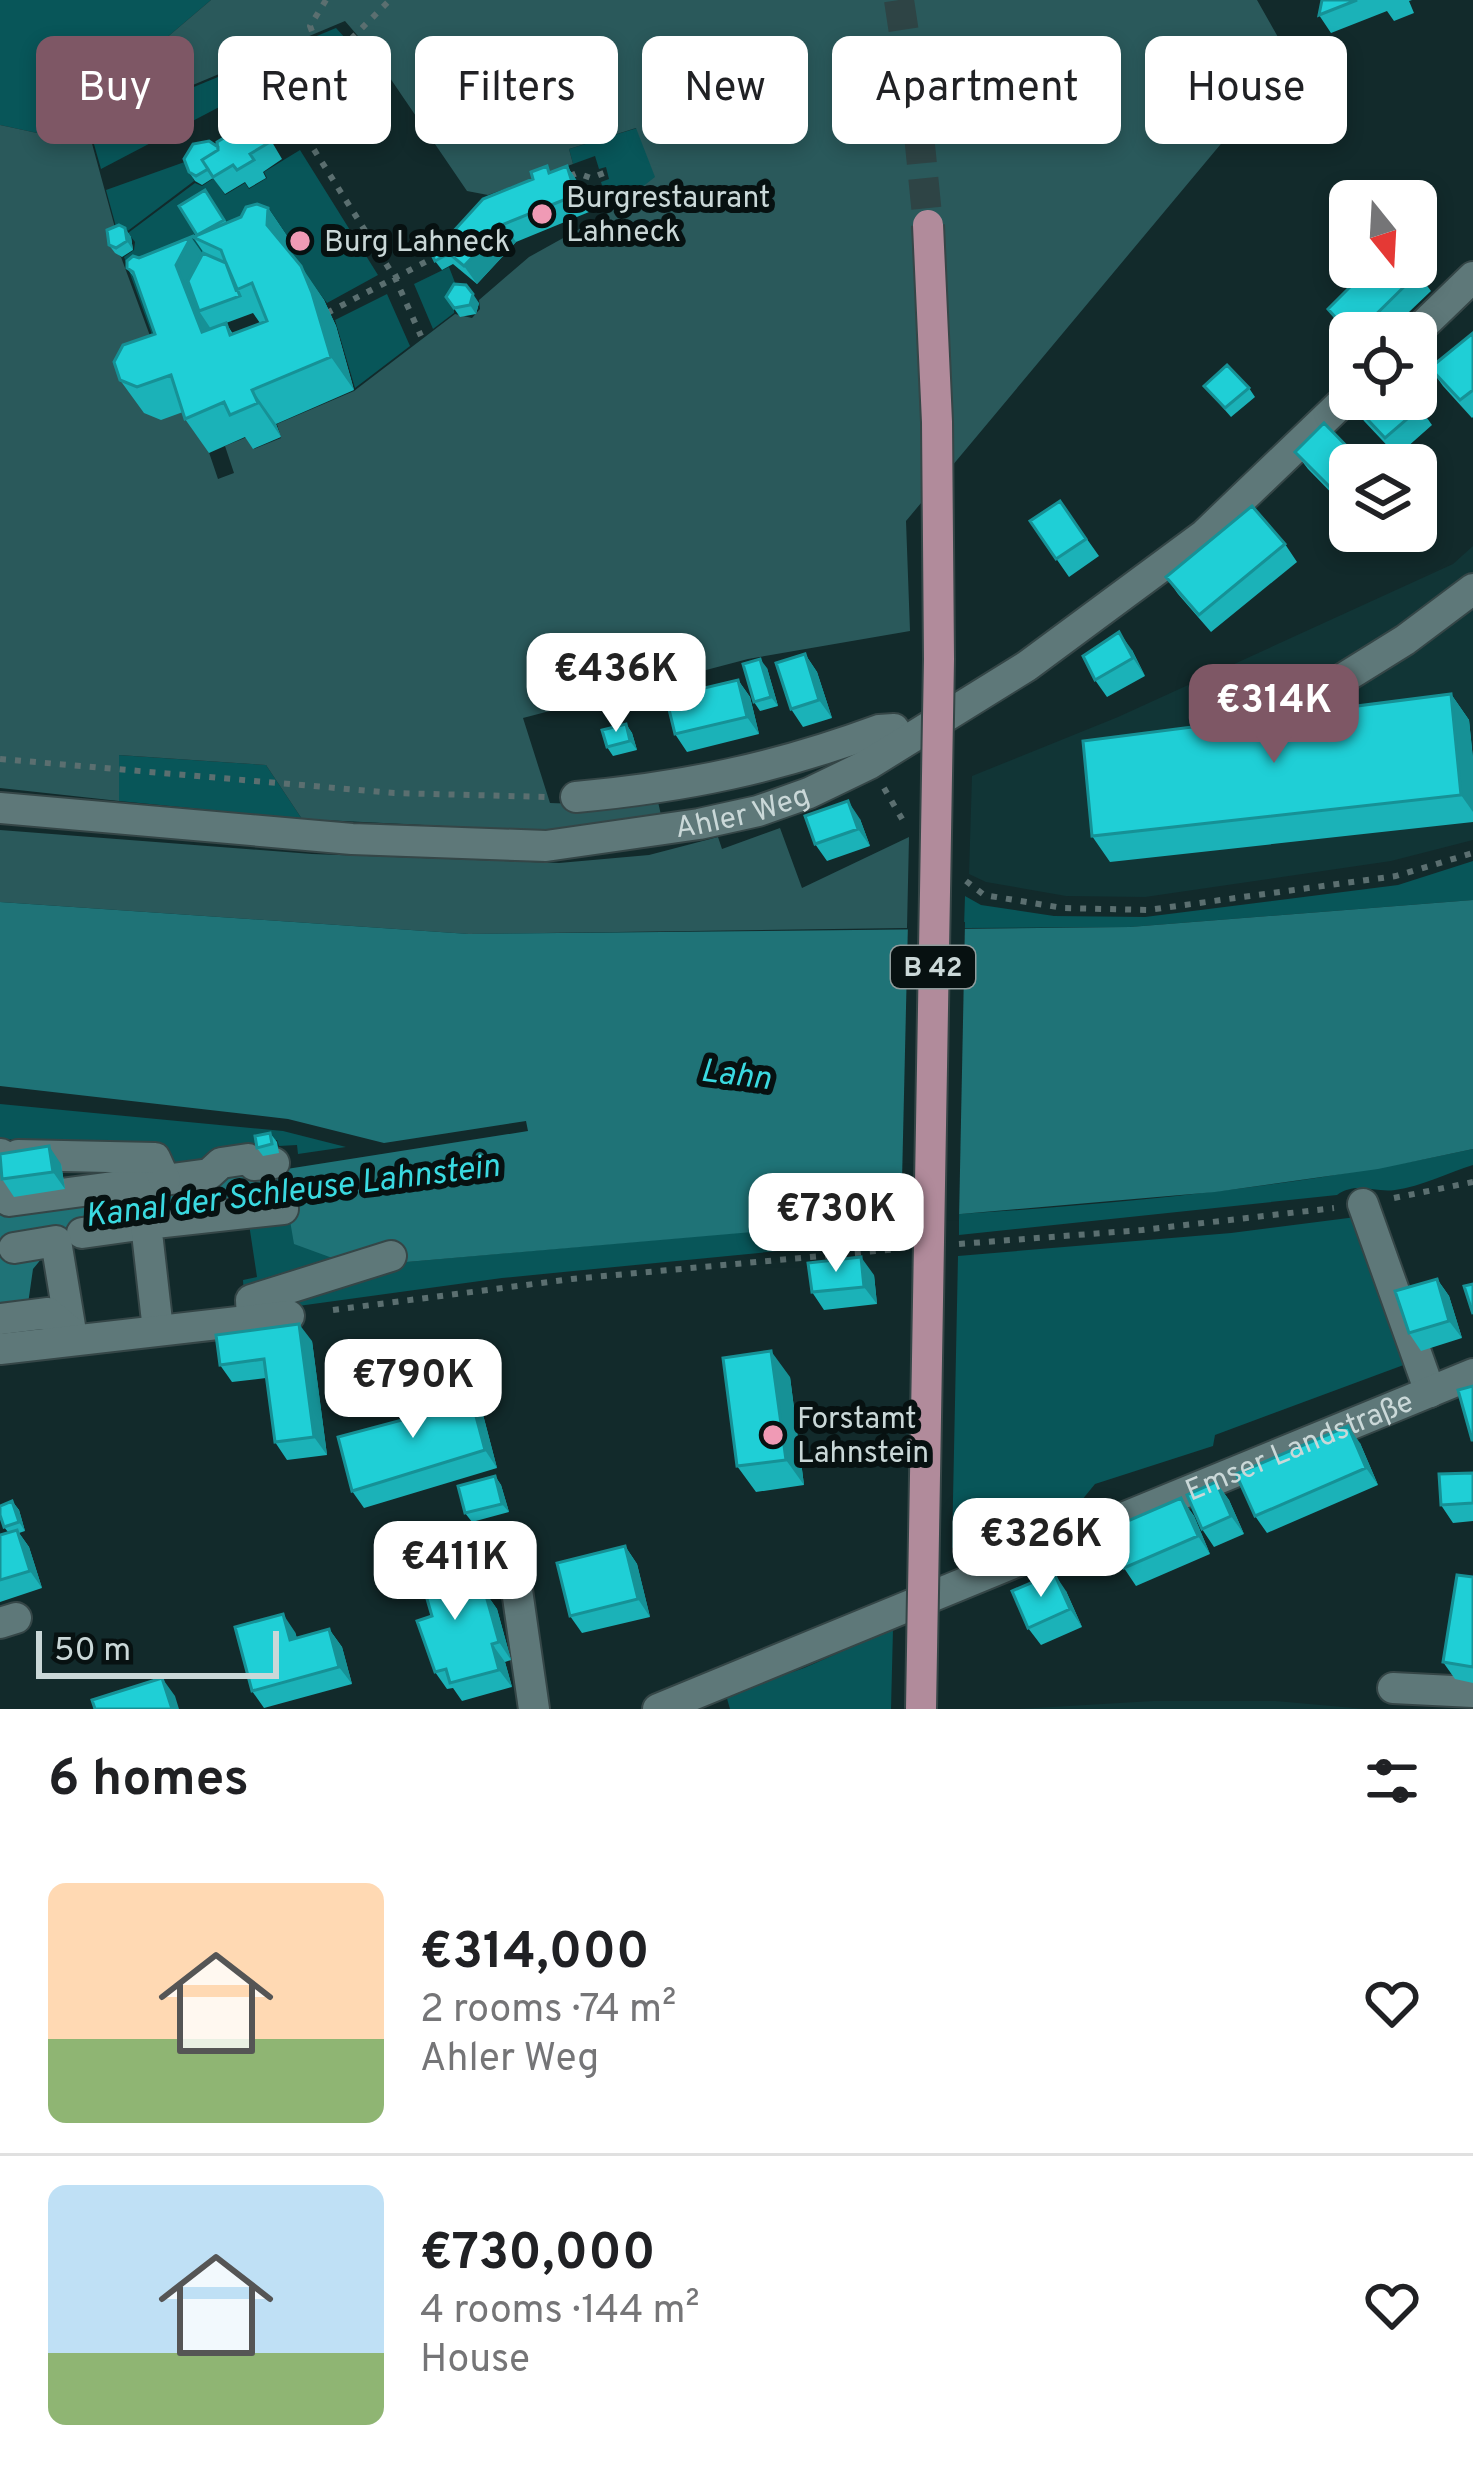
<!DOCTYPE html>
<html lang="en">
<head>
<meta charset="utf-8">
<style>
	:root { --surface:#fff; --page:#f2f2f2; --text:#202124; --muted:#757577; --line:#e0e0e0; --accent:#7e5765 }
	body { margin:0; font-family:Overpass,sans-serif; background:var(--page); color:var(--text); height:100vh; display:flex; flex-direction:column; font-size:45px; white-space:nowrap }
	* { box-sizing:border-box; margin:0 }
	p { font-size:39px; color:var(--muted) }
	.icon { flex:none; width:66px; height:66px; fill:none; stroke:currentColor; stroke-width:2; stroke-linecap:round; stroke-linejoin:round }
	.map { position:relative; height:1709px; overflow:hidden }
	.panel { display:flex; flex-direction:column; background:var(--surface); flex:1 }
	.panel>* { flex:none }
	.guide { position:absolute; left:36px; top:36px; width:1401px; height:108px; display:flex; gap:24px }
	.needle { width:78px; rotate:162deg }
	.buttons { position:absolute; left:1329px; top:180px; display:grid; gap:24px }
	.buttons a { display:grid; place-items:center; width:108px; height:108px; border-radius:18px; background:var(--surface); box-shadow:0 6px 18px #0003; font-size:60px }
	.scale { position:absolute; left:36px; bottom:30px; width:243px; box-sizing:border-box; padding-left:12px; border:6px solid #cad8d8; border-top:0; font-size:33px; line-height:42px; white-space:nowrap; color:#cad8d8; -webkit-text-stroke:9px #071111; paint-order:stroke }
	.price { position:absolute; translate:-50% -102px; padding:0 27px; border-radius:24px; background:#fff; color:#222; font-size:39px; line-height:78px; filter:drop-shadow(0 3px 6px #0008) }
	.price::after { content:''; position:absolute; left:50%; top:72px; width:36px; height:27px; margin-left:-18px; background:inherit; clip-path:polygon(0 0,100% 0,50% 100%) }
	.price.active { background:var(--accent); color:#fff }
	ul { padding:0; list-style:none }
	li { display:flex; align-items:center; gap:36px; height:300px; padding:0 48px }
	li+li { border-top:3px solid var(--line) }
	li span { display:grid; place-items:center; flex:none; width:336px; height:240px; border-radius:18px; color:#555 }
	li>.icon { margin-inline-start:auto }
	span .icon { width:144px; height:144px; fill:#fffc; stroke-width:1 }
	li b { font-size:51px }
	h2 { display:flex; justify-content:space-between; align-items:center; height:144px; padding:0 48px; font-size:51px }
	.tag { padding:0 42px; border-radius:18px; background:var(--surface); box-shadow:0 6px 18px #0003; font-size:42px; line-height:108px }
	.tag.active { background:var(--accent); color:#fff }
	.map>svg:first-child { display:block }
	.built { fill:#113536 }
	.green { fill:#085659 }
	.forest { fill:#2a595b; fill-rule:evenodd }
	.water { fill:#1f7377 }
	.pier { fill:#122a2b }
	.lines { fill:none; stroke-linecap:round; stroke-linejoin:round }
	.major-tunnel { stroke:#2e4445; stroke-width:30; stroke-dasharray:30 15; stroke-linecap:butt }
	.minor-casing { stroke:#354647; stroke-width:34 }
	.path { stroke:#5b6f70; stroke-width:6; stroke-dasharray:6 9; stroke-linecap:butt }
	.minor { stroke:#5e7879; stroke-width:30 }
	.major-bridge-casing { stroke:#354647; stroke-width:34; stroke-linecap:butt }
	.major-bridge { stroke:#b18b9b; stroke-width:30 }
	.wall { fill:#1bb2b8; fill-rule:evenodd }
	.shaded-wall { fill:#169196 }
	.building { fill:#1fcfd6; stroke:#169196; stroke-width:3 }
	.poi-dot { fill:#f09ab5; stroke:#071111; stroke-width:4.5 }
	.labels { text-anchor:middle; stroke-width:12; stroke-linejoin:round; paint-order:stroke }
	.shield { fill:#071111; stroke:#909c9c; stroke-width:3 }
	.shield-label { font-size:27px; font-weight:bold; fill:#cad8d8 }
	.poi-label { font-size:30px; fill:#cad8d8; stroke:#071111; text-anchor:start }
	.street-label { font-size:30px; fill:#cad8d8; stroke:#071111 }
	.water-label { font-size:33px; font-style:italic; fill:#3adae1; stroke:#071111 }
</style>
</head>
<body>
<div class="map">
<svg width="1473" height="1709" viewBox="0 0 1473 1709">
	<rect width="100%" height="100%" fill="#122a2b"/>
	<!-- built -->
	<path class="built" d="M1473,546v294l-82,21 -246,36 -79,-1 -80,-14 -17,-8 3,-98 146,-59 335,-153z
		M1153,1701h123l89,8h-347z"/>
	<!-- green -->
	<path class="green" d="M0,0h211l-160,136 -51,-11z
		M336,28l11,12 -246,129 -11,-39z
		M637,128l19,50 -46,34 -9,-30 8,-3 -3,-12 -7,2 -4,-13 -22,8 -4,-15z
		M300,150l78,125 -51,28 -35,-45 1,-17 -12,-5 -103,131 -23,-24 -31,-86 10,-7 1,-8 -7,-9 67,-50 7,3 12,-8 11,17 20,-12 4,6 18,-11 -3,-6z
		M193,159l-3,9 4,13 -69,52 -7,1 -12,-44z
		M449,267l10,26 -5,5v15l-21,16 -19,-45z
		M387,294l23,52 -55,42 -20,-68z
		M118,755l148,10 36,54 -183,-18z
		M1473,861v39l-343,27 -166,1 1,-32 16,9 73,11 91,1 253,-32z
		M0,1104l283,27 63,16 -48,7 -1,-9 -18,1 -2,-6 -26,4 1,8 -78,20 -5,-23 -169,-10z
		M1473,1149v16c-24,7 -52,22 -78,25 -21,3 -38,-9 -58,5l-378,40v-21c173,-11 345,-28 514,-65z
		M1356,1217l53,146 -194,72 -2,11 -118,38 -18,22 -93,24 -32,18 6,-292 273,-23z
		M291,1218l43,41 -90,36 -1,-15 14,-3 -8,-53z
		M901,1218v21l-399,39 -211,29 6,-12 98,-32z
		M893,1629l-2,80h-161l-4,-14 78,-27z"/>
	<!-- forest -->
	<path class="forest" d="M211,0h1046l34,60 -385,461 4,110 -162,28 -225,59 27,85 28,1 78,-11 5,22 -118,16 -241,-12 -36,-54 -147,-10v46l-119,-13v-663l51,11zM345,21l30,35 92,135 21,4 85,-31 -4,-15 67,-21 19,49 -45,35 -81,45 -50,43 1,9 -8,9 -17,-4 -101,77 -77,33 4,14 -27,11 -7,-12 -22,9 9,27 -16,6 -24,-71 -41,-64 -32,-87 -11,-11 7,-11 -29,-106z
		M780,828l22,60 107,-51 -2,91 -438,6 -469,-32v-72l312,24 247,9 90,-8 69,-18 4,12z"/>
	<!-- water -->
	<path class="water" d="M1473,900v249l-95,20 -163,23 -820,71 -60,-4 -41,-15 -8,-47 -277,43 38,12 -14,17 -5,35 -28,3v-101l255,-32 273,-43 -2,-10 -142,22 -96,-24 -288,-33v-184l469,32 661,-7z"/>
	<!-- pier -->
	<path class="pier" d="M908,922h57l-6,298 -58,4z"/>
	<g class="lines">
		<!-- major-tunnel -->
		<path class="major-tunnel" d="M899,0l19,125 10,100"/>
		<defs>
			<g id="minor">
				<path d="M1415,333l58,-56"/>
				<path d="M1302,704l103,-64 68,-51"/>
				<path d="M576,797c109,-10 200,-29 303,-67l15,-1 8,14"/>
				<path id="s1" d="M0,808l352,31 194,7 153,-22 59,-13 51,-18 60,-29 158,-98 177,-131 146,-140"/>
				<path d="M1,1154l8,47 200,-27 12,-11 27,-4 6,6 20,-2"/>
				<path d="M18,1155l137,3 10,22"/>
				<path d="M1363,1204l67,188"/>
				<path d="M82,1233l64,-9"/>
				<path d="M14,1248l42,-7 15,91"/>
				<path d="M0,1319l48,-6 23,19 1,5"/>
				<path d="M252,1319l-1,-19 140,-44"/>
				<path d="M158,1330l-12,-106 137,-15"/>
				<path d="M0,1349l289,-33"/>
				<path d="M420,1549l73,-8 21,28 20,140"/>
				<path d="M0,1623l16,-5"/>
				<path d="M1393,1688l80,4"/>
				<path id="s2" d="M658,1709l815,-335"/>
			</g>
		</defs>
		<!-- minor casing -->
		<use href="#minor" class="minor-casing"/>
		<!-- path -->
		<path class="path" d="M326,0l-16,26 6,16 22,11
			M330,60l60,-60
			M306,137l89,141 26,58
			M570,176l7,-3 14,5 13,-5
			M327,313l108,-56
			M0,759l394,34 154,4
			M884,788l21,36
			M966,881l18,14 79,13 85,2 248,-34 77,-23
			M1394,1198l79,-16
			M959,1244l183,-14 192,-22
			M333,1310l239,-31 326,-30"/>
		<!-- minor -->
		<use href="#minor" class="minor"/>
		<defs>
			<path id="major-bridge" d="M921,1709l18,-1050 -2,-237 -9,-197"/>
		</defs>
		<!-- major-bridge casing -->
		<use href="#major-bridge" class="major-bridge-casing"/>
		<!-- major-bridge -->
		<use href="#major-bridge" class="major-bridge"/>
	</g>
	<!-- wall -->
	<path class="wall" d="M1322,0h90l-3,1 5,12 -20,8 -7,-10 -56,22 -12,-18z
		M330,98l7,9 -3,16 -7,5 -17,-5 -7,-9z
		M269,137l13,22 -19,13 3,6 -17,10 -4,-6 -20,12 -12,-16 -11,7 -7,-4 -6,-9z
		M567,166l12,18 10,28 -73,30 -39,42 -24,-20 -11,6 -7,-9 8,-18 108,-71z
		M205,190l22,33 41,-15 23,34v12l33,46 12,26 18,64 -78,34 5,13 -28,12 -8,-12 -36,16 -24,-34 -2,-7 -22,8 -17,-7 -24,-33 35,-46 -19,-54 -9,-12 12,-10 65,-5 -11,-16 4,-2zM253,313l7,10 -27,11 -7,-11z
		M125,228l6,9 2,13 -11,7 -7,-4 -6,-8z
		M1413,267l18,24 -44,42h-37v5l-22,-29z
		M446,297l33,6 -3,11 -16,3z
		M1473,333v84l-1,1 -29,-32 -13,-18z
		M1204,386l45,2 6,9 -24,20z
		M1352,403l68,5 12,17 -35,31 -33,-35z
		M1295,452l55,13 -1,46 -41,-42z
		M1060,501l39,55 -30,21 -39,-56z
		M1285,544l12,18 -86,70 -33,-38 -12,-17z
		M1132,650l13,26 -38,21 -12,-17z
		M805,654l12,18 15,46 -29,9 -12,-18z
		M767,668l11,38 -18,5 -6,-9z
		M738,680l12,17 9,37 -72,18 -12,-18z
		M1451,694l18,26 4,39v63l-363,40 -18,-26z
		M626,724l6,9 5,17 -24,6 -6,-9z
		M860,819l10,27 -43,15 -12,-17z
		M270,1133l7,9 2,11 -16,3 -6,-8z
		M61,1164l4,25 -51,8 -12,-18z
		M874,1275l3,29 -53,6 -12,-18z
		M1437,1279l12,17 13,42 -41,13 -12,-18z
		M312,1341l15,114 -40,5 -12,-18 -9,-64 -34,4 -12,-17z
		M790,1377l14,108 -48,7 -19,-26z
		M469,1390l12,17 16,61 -133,40 -12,-17 54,-72z
		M1360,1443l18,42 -111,48 -12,-17z
		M1473,1473v48l-20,2 -12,-18z
		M495,1476l6,9 8,27 -37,10 -7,-9z
		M1216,1482l13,18 15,34 -30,13 -12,-18z
		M1181,1498l13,18 16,38 -74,32 -12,-18z
		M12,1501l7,9 6,21 -6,2 10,14 13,41 -42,14v-67l8,-3 -4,-5z
		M625,1546l12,18 13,53 -68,16 -12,-17z
		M452,1561l10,37 23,-6 12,17 14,51 -6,2 7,25 -50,14 -9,-13 -6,1 -12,-17 -3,-56z
		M1473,1577v106l-18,-4 -12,-17z
		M1066,1591l16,36 -41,18 -13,-17z
		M329,1629l13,18 10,37 -88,24 -12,-17 43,-59 2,6z"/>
	<!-- shaded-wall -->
	<path class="shaded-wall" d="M330,98l7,9 -3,16 -6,-8z
		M567,166l12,18 10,28 -13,-17z
		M268,208l23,34v16l-24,-33z
		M504,224l12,18 -39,42 -13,-18z
		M125,228l6,9 2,13 -6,-9z
		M191,237l24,34 -16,40 12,18 -9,3 -26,-67z
		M301,266l23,34 12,26 18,64 -23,-33z
		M473,294l6,9 -3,11 -6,-9z
		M252,390l24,34 5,13 -23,-34z
		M1119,632l13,18 13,26 -12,-18z
		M805,654l12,18 15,46 -13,-18z
		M760,659l7,9 11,38 -7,-9z
		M738,680l12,17 9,37 -12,-17z
		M1451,694l18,26 4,39v53l-12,-17z
		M626,724l6,9 5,17 -7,-9z
		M848,801l12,18 10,27 -12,-17z
		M49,1146l12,18 4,25 -12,-17z
		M861,1257l13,18 3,29 -13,-17z
		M1437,1279l12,17 13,42 -13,-17z
		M299,1324l13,17 15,114 -13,-18z
		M771,1351l19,26 14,108 -18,-25z
		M469,1390l12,17 16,61 -12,-18z
		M1348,1426l12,17 18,42 -12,-17z
		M495,1476l6,9 8,27 -7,-8z
		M1216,1482l13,18 15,34 -13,-18z
		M1181,1498l13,18 16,38 -12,-18z
		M12,1501l7,9 6,21 -6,-9z
		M17,1530l12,17 13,41 -12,-17z
		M440,1543l12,18 16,57 -13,-18z
		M625,1546l12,18 13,53 -12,-18z
		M1054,1573l12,18 16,36 -12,-18z
		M485,1592l12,17 14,51 -12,-18z
		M283,1614l12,18 7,26 -12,-18z
		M329,1629l13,18 10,37 -13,-17z
		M492,1644l13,18 7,25 -13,-17z
		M162,1678l13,18 4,13h-7z"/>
	<!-- building -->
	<path class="building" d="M1322,0h35l-38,15z
		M317,89l13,9 -2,17 -7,4 -18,-5 -3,-9 9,-15z
		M256,119l14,23 -20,12 4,6 -17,10 -4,-5 -20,12 -11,-17 16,-10 -1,-8z
		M209,141l9,6v3l-16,10 6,9 -12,7 -7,-4 -5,-13 9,-15z
		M547,166l2,7 18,-7 9,29 -72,29 -40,42 -24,-20 43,-47 50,-20 -2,-7z
		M205,190l19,30 -27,15 -18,-29z
		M257,204l11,4 -1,17 34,41 11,27 19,64 -79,33 6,13 -28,12 -6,-13 -39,17 -14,-44 -34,12 -17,-7 -6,-18 9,-17 32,-11 -22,-62 -6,-4v-7l6,-5 6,2 52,-21 -15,28 26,67 24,-9 4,12 37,-14 -15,-38 -16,7 -15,-40 -28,-13 48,-20 5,-10z
		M119,225l6,3 2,13 -11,7 -7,-3 -2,-15z
		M434,230l9,13 -3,3 6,9 -11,6 -12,-25z
		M203,253l23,10 14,33 -41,15 -11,-30z
		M1370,267h43l5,6 -61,60 -7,1 -22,-25z
		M454,284l12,1 7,9 -3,11 -16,3 -8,-11z
		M1473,333v57l-13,10 -30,-32z
		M1227,365l22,23 -24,20 -21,-22z
		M1356,399h55l9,9 -35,30 -33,-35z
		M1324,423l41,42h-15v15l-14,13 -41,-41z
		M1382,453l9,12h-18l-2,-4z
		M1060,501l26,38 -30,20 -26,-38z
		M1252,506l33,38 -86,71 -33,-38z
		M1119,632l14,26 -38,22 -12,-24z
		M805,654l14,46 -28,9 -15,-46z
		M760,659l11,38 -17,5 -11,-38z
		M738,680l9,37 -72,17 -9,-37z
		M1451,694l10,101 -369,41 -9,-95z
		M626,724l4,17 -23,6 -5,-17z
		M848,801l10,28 -43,15 -10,-28z
		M270,1133l2,11 -15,4 -2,-12z
		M49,1146l4,26 -51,7 -2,-25z
		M861,1257l3,30 -52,5 -4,-29z
		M1437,1279l12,42 -40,12 -14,-42z
		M1473,1284v30l-9,-28z
		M299,1324l15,113 -39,5 -11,-83 -44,6 -4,-30z
		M771,1351l15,109 -49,6 -14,-108z
		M1473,1386v54h-1l-14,-50z
		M469,1390l16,60 -133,41 -14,-54 68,-18 -3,-12z
		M1348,1426l18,42 -111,48 -19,-42z
		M1473,1473v30l-32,2 -2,-31z
		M495,1476l7,28 -37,9 -7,-27z
		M1216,1482l15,34 -29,13 -15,-34z
		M1181,1498l17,38 -74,32 -17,-38z
		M12,1501l7,21 -15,5 -4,-12v-9z
		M17,1530l13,41 -30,9v-45z
		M440,1543l15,57 30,-8 14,50 -7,2 7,26 -49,13 -4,-14 -11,3 -18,-51 15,-5 -19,-65z
		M625,1546l13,53 -68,17 -13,-53z
		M1054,1573l16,36 -42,19 -16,-37z
		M1457,1575l16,2v90l-30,-5z
		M283,1614l7,26 39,-11 10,38 -87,24 -17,-64z
		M162,1678l10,31h-77l-3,-9z"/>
	<!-- markers -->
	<g class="poi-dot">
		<circle cx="542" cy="214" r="12"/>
		<circle cx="300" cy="241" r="12"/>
		<circle cx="773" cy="1435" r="12"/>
	</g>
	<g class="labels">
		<!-- shield labels -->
		<rect class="shield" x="891" y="946" width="84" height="42" rx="9"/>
		<g class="shield-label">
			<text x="933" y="976">B 42</text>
		</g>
		<!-- poi labels -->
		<g class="poi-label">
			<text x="566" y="207">Burgrestaurant<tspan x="566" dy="34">Lahneck</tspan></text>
			<text x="324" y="251">Burg Lahneck</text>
			<text x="797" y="1428">Forstamt<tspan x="797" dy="34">Lahnstein</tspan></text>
		</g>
		<!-- street labels -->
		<g class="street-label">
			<text dy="10" stroke="none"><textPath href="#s1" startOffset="747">Ahler Weg</textPath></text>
			<text dy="10" stroke="none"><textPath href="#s2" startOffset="693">Emser Landstraße</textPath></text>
		</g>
		<!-- water labels -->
		<g class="water-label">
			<text transform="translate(736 1073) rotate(7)" y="12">Lahn</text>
			<text transform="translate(292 1189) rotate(-7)" y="12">Kanal der Schleuse Lahnstein</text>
		</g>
	</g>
</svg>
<div class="buttons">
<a><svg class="needle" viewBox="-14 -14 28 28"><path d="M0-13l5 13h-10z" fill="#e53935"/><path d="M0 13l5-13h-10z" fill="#757577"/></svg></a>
<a><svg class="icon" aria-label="locate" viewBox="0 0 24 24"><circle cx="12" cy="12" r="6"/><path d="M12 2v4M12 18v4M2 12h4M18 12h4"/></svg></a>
<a><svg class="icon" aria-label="layers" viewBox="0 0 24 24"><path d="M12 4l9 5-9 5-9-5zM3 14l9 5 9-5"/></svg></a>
</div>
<div class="scale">50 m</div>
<b class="price" style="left:616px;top:735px">€436K</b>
<b class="price active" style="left:1274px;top:766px">€314K</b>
<b class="price" style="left:836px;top:1275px">€730K</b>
<b class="price" style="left:413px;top:1441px">€790K</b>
<b class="price" style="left:1041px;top:1600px">€326K</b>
<b class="price" style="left:455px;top:1623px">€411K</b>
<div class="guide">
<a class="tag active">Buy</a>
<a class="tag">Rent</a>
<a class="tag">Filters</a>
<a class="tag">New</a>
<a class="tag">Apartment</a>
<a class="tag">House</a>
</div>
</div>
<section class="panel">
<h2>6 homes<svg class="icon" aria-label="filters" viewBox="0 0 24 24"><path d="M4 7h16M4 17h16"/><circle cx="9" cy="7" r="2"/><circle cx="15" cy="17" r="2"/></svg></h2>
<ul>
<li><span style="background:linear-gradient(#ffd9b3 65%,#8fb573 0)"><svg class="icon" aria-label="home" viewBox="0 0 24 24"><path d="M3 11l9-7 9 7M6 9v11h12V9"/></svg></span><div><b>€314,000</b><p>2 rooms · 74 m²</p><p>Ahler Weg</p></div><svg class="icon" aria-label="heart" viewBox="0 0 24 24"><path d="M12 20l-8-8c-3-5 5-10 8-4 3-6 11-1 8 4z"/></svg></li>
<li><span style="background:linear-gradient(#bfe0f5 70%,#8fb573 0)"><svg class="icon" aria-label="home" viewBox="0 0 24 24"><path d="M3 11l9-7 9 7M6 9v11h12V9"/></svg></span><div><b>€730,000</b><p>4 rooms · 144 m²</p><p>House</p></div><svg class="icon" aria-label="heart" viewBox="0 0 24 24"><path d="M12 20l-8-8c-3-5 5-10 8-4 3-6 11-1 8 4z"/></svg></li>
</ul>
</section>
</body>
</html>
